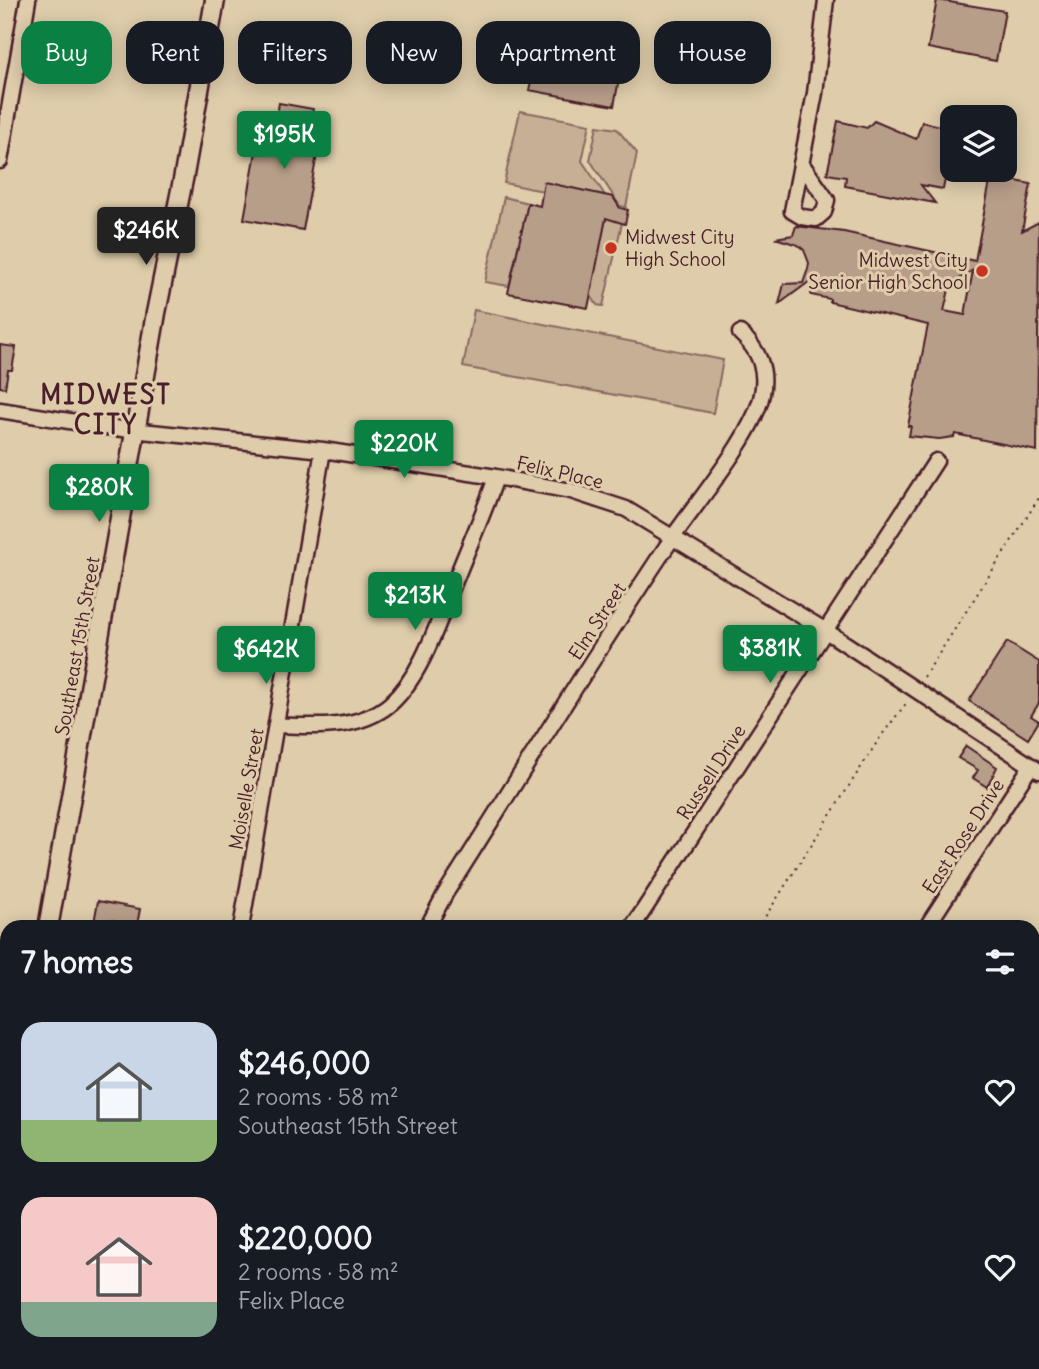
<!DOCTYPE html>
<html lang="en">
<head>
<meta charset="utf-8">
<style>
	:root { --surface:#171b24; --page:#20242c; --text:#f1f3f6; --muted:#9ea1a6; --accent:#0b8043 }
	body { margin:0; font-family:Delius,sans-serif; background:var(--page); color:var(--text); height:100vh; display:flex; flex-direction:column; font-size:26px; white-space:nowrap }
	* { box-sizing:border-box; margin:0 }
	p { font-size:23px; color:var(--muted) }
	.icon { flex:none; width:38px; height:38px; fill:none; stroke:currentColor; stroke-width:2; stroke-linecap:round; stroke-linejoin:round }
	.map { position:relative; flex:1; overflow:hidden }
	.details { position:absolute; left:0px; top:920px; width:1040px; height:450px; display:flex; flex-direction:column; background:var(--surface); border-radius:21px 21px 0 0; box-shadow:0 4px 18px #0003 }
	.details>* { flex:none }
	.guide { position:absolute; left:21px; top:21px; width:998px; height:63px; display:flex; gap:14px }
	.tools { position:absolute; left:940px; top:105px; display:grid; gap:14px }
	.tools a { display:grid; place-items:center; width:77px; height:77px; border-radius:14px; background:var(--surface); box-shadow:0 4px 18px #0003; font-size:35px }
	.price { position:absolute; translate:-50% -60px; padding:0 16px; border-radius:7px; background:var(--accent); color:#fff; font-size:23px; line-height:46px; filter:drop-shadow(0 2px 4px #0008) }
	.price::after { content:''; position:absolute; left:50%; top:42px; width:21px; height:16px; margin-left:-10px; background:inherit; clip-path:polygon(0 0,100% 0,50% 100%) }
	.price.active { background:#222; color:#fff }
	ul { padding:0; list-style:none }
	li { display:flex; align-items:center; gap:21px; height:175px; padding:0 21px }
	li span { display:grid; place-items:center; flex:none; width:196px; height:140px; border-radius:21px; color:#555 }
	li>.icon { margin-inline-start:auto }
	span .icon { width:84px; height:84px; fill:#fffc; stroke-width:1 }
	li b { font-size:30px }
	h2 { display:flex; justify-content:space-between; align-items:center; height:84px; padding:0 21px; font-size:30px }
	.tag { padding:0 24px; border-radius:21px; background:var(--surface); box-shadow:0 4px 18px #0003; font-size:24px; line-height:63px }
	.tag.active { background:var(--accent); color:#fff }
	.map>svg:first-child { display:block }
	.green { fill:#c6b095; stroke:#886860; stroke-width:2 }
	.building { fill:#b79e89; stroke:#4a1f2b; stroke-width:2; fill-rule:evenodd }
	.lines { fill:none; stroke-linecap:round; stroke-linejoin:round }
	.minor-casing { stroke:#4a1f2b; stroke-width:19 }
	.major-casing { stroke:#4a1f2b; stroke-width:23 }
	.path { stroke:#4a1f2b; stroke-width:2; stroke-dasharray:2 5; stroke-linecap:butt }
	.minor { stroke:#deccaa; stroke-width:14 }
	.major { stroke:#deccaa; stroke-width:18 }
	.poi-dot { fill:#c8321e; stroke:#deccaa; stroke-width:2.5 }
	.labels { text-anchor:middle; stroke-width:6; stroke-linejoin:round; paint-order:stroke }
	.poi-label { font-size:19px; fill:#4a1f2b; stroke:#deccaa; text-anchor:start }
	.street-label { font-size:19px; fill:#4a1f2b; stroke:#deccaa }
	.district-label { font-size:26px; font-weight:bold; letter-spacing:2px; fill:#4a1f2b; stroke:#deccaa }
</style>
</head>
<body>
<div class="map">
<svg width="1039" height="1369" viewBox="0 0 1039 1369">
	<rect width="100%" height="100%" fill="#deccaa"/>
	<filter id="ink" filterUnits="userSpaceOnUse"><feTurbulence type="fractalNoise" baseFrequency=".0143" numOctaves="2"/><feDisplacementMap in="SourceGraphic" scale="14" xChannelSelector="R" yChannelSelector="G"/><feConvolveMatrix kernelMatrix="1 2 1 2 8 2 1 2 1" color-interpolation-filters="sRGB"/></filter>
	<g filter="url(#ink)">
		<!-- green -->
		<path class="green" d="M520,111l70,13 -8,37 23,34 -62,-4 -39,-8z
			M597,126l20,3 20,24 -11,54 -6,-1 -30,-46z
			M504,197l24,6 -19,83 -24,-4z
			M606,218l16,5 -19,83 -6,-1 -7,-11z
			M474,310l249,50 -10,53 -250,-46z"/>
		<!-- building -->
		<path class="building" d="M937,0l68,11 -9,50 -68,-13z
			M537,56l83,18 -6,32 -85,-16z
			M279,103l34,6 -3,16 4,1 -3,16 8,2 -16,86 -59,-11 15,-84 14,2z
			M838,121l29,7 7,-7 42,18 6,-17 28,6 -4,22 5,1 -8,38 -22,-4 14,18 -90,-17 1,-9 -19,-3z
			M991,176l40,8 -9,47 17,-9 -2,229 -82,-17 -1,3 -15,2 -30,-3 2,-10h-3l20,-101 -98,-23v-3l-19,-4 2,-16 -34,25 5,-20 19,-1 5,-14 1,-6 -5,-13 -6,-5 -23,-7 18,-3 3,-9 48,6 131,29zM973,270l-8,45 -21,-4 6,-26z
			M544,182l69,15 7,11 8,2 -3,14 -19,-6 -18,90 -80,-15 20,-90 12,3z
			M0,345l16,2 -4,23h-4l-3,18 -5,-1z
			M1007,642l32,20v41l-8,13 8,5 -11,18 -59,-38z
			M966,746l31,21 -10,20 -14,-9 5,-8 -20,-12z
			M98,901l42,8 -3,16 -27,-5 -1,8h-16z"/>
		<g class="lines">
			<defs>
				<path id="minor" d="M0,161l28,-161
					M801,163l26,37 -3,12 -8,7 -14,-2 -10,-6 23,-118 11,-93
					M0,410l113,18 210,22 173,27 75,14 55,18 200,122 213,140
					M277,725c37,2 82,5 113,-21 33,-29 50,-88 67,-128 13,-33 28,-65 39,-99
					M241,928l82,-478
					M427,928l18,-34c76,-119 149,-240 228,-357 24,-35 82,-104 89,-143 5,-25 -3,-44 -22,-61
					M632,928l304,-467
					M926,928l105,-162
					M1032,1090l7,-10
					M0,1304l7,1
					M1032,1347l7,-3
					M336,1363l9,2
					M652,1363l8,6
					M850,1369l4,-6"/>
				<path id="major" d="M48,928l108,-615 28,-138 31,-175
					M0,1189l7,-39"/>
			</defs>
			<!-- minor casing -->
			<use href="#minor" class="minor-casing"/>
			<!-- major casing -->
			<use href="#major" class="major-casing"/>
			<!-- path -->
			<path class="path" d="M924,677l115,-179
				M758,928l123,-192 27,-35
				M471,1369l4,-6"/>
			<!-- minor -->
			<use href="#minor" class="minor"/>
			<!-- major -->
			<use href="#major" class="major"/>
		</g>
	</g>
	<!-- markers -->
	<g class="poi-dot">
		<circle cx="611" cy="248" r="7"/>
		<circle cx="982" cy="271" r="7"/>
	</g>
	<g class="labels">
		<!-- poi labels -->
		<g class="poi-label">
			<text x="625" y="244">Midwest City<tspan x="625" dy="22">High School</tspan></text>
			<text x="968" y="267" text-anchor="end">Midwest City<tspan x="968" dy="22">Senior High School</tspan></text>
		</g>
		<!-- street labels -->
		<g class="street-label">
			<text transform="translate(560 472) rotate(13)" y="7">Felix Place</text>
			<text transform="translate(597 621) rotate(-57)" y="7">Elm Street</text>
			<text transform="translate(77 646) rotate(-80)" y="7">Southeast 15th Street</text>
			<text transform="translate(711 772) rotate(-57)" y="7">Russell Drive</text>
			<text transform="translate(246 789) rotate(-80)" y="7">Moiselle Street</text>
			<text transform="translate(963 836) rotate(-57)" y="7">East Rose Drive</text>
		</g>
		<!-- district labels -->
		<g class="district-label">
			<text x="106" y="404">MIDWEST<tspan x="106" dy="30">CITY</tspan></text>
		</g>
	</g>
</svg>
<div class="tools">
<a><svg class="icon" aria-label="layers" viewBox="0 0 24 24"><path d="M12 4l9 5-9 5-9-5zM3 14l9 5 9-5"/></svg></a>
</div>
<b class="price" style="left:284px;top:171px">$195K</b>
<b class="price active" style="left:146px;top:267px">$246K</b>
<b class="price" style="left:404px;top:480px">$220K</b>
<b class="price" style="left:99px;top:524px">$280K</b>
<b class="price" style="left:415px;top:632px">$213K</b>
<b class="price" style="left:770px;top:685px">$381K</b>
<b class="price" style="left:266px;top:686px">$642K</b>
<div class="guide">
<a class="tag active">Buy</a>
<a class="tag">Rent</a>
<a class="tag">Filters</a>
<a class="tag">New</a>
<a class="tag">Apartment</a>
<a class="tag">House</a>
</div>
<section class="details">
<h2>7 homes<svg class="icon" aria-label="filters" viewBox="0 0 24 24"><path d="M4 7h16M4 17h16"/><circle cx="9" cy="7" r="2"/><circle cx="15" cy="17" r="2"/></svg></h2>
<ul>
<li><span style="background:linear-gradient(#c9d6e8 70%,#8fb573 0)"><svg class="icon" aria-label="home" viewBox="0 0 24 24"><path d="M3 11l9-7 9 7M6 9v11h12V9"/></svg></span><div><b>$246,000</b><p>2 rooms · 58 m²</p><p>Southeast 15th Street</p></div><svg class="icon" aria-label="heart" viewBox="0 0 24 24"><path d="M12 20l-8-8c-3-5 5-10 8-4 3-6 11-1 8 4z"/></svg></li>
<li><span style="background:linear-gradient(#f6c9c9 75%,#7fa58c 0)"><svg class="icon" aria-label="home" viewBox="0 0 24 24"><path d="M3 11l9-7 9 7M6 9v11h12V9"/></svg></span><div><b>$220,000</b><p>2 rooms · 58 m²</p><p>Felix Place</p></div><svg class="icon" aria-label="heart" viewBox="0 0 24 24"><path d="M12 20l-8-8c-3-5 5-10 8-4 3-6 11-1 8 4z"/></svg></li>
</ul>
</section>
</div>
</body>
</html>
